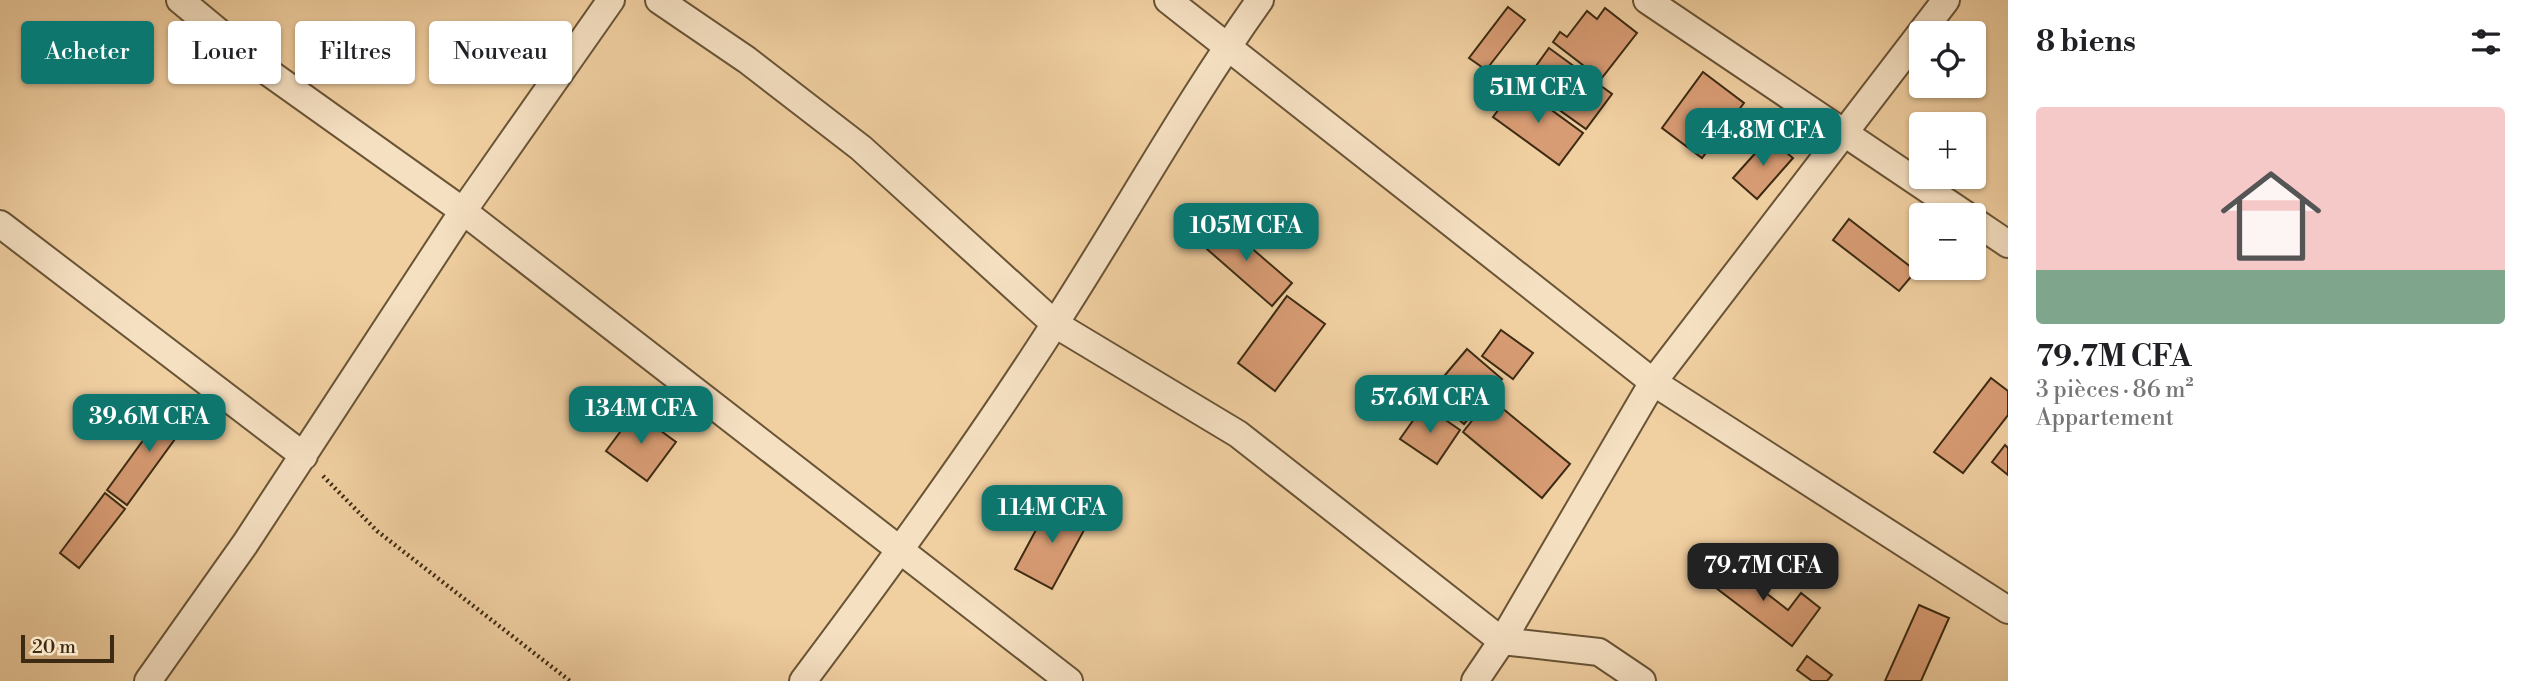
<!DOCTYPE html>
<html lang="fr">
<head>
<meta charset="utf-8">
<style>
	:root { --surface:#fff; --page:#f6f6f6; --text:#202124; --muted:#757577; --line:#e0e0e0; --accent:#0f766e }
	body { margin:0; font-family:"Libre Bodoni",serif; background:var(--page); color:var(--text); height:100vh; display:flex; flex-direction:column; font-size:26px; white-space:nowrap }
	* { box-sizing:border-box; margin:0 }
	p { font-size:23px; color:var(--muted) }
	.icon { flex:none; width:38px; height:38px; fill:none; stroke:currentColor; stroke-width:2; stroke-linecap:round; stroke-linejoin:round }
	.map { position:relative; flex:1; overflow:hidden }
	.sheet { display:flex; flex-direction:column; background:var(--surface); width:525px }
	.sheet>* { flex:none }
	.hud { position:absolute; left:21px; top:21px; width:665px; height:63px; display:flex; gap:14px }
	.buttons { position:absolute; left:1909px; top:21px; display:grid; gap:14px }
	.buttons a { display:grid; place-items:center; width:77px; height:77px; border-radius:7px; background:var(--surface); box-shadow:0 2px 5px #0004; font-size:35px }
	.scale { position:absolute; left:21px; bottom:18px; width:93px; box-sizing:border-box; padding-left:7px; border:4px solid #3c2b12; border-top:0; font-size:19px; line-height:24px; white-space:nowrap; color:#3c2b12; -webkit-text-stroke:5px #f5e0c2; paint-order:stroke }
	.price { position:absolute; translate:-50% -60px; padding:0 16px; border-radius:14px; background:var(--accent); color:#fff; font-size:23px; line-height:46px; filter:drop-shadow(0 2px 4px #0008) }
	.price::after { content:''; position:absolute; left:50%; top:42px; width:21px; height:16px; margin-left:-10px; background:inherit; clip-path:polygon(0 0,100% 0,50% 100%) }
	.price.current { background:#222; color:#fff }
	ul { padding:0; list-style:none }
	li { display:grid; align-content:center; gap:14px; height:371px; padding:0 28px }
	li+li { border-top:2px solid var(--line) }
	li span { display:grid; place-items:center; height:217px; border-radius:7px; color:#555 }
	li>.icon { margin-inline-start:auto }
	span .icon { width:126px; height:126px; fill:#fffc; stroke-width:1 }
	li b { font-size:30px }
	h2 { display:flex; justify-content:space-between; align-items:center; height:84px; padding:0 28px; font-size:30px }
	.pill { padding:0 24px; border-radius:7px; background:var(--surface); box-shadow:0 2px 5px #0004; font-size:24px; line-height:63px }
	.pill.current { background:var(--accent); color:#fff }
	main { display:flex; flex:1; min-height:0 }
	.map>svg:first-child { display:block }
	.building { fill:#d89c74; stroke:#3c2b12; stroke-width:2 }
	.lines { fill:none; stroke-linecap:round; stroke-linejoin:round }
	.street-casing { stroke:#695436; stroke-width:30 }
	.path { stroke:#3c2b12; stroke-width:4.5; stroke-dasharray:2 3.5; stroke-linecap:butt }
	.street { stroke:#f5e0c2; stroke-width:26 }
</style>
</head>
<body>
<main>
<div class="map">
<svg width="2008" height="681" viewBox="0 0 2008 681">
	<rect width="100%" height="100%" fill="#f0cfa1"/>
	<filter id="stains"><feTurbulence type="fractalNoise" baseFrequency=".00286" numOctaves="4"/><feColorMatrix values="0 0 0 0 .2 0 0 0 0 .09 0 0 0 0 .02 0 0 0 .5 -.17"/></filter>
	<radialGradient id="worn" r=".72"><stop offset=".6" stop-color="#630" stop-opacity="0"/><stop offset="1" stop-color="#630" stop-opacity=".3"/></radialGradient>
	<!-- building -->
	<path class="building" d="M1508,7l17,13 -39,50 -17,-12z
		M1605,8l32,25 -36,46 -48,-37 7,-10 7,5 20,-26 10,8z
		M1549,48l63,46 -26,35 -63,-45z
		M1703,72l41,31 -42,55 -40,-30z
		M1517,85l66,48 -24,32 -66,-48z
		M1769,138l24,20 -36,41 -24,-21z
		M1849,219l67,52 -17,20 -66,-51z
		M1219,220l73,63 -20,23 -72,-63z
		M1287,296l38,28 -50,67 -37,-28z
		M1501,330l32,23 -20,26 -31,-23z
		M1467,349l35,30 -38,45 -35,-30z
		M1991,378l17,13v24l-45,58 -29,-21z
		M1490,398l80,66 -28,34 -79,-66z
		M171,402l20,15 -64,88 -20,-15z
		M1424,405l36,25 -23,34 -37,-25z
		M635,412l41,30 -29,39 -41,-30z
		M2005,445l3,3v27l-16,-13z
		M105,493l20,16 -46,59 -19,-15z
		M1052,500l37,21 -37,68 -37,-20z
		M1719,557l69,53 13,-17 19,15 -28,38 -89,-68z
		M1919,605l30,13 -28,63h-36z
		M1807,656l25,19 -5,6h-15l-15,-11z"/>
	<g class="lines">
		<defs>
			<path id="street" d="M180,0l81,67 202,144 606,470
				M659,0l88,60 114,88 194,176 183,110 264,207 97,11 43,29
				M1168,0l485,382 355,228
				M1647,0l319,215
				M1974,221l34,23
				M0,224l304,232
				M148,681l97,-137 218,-333 148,-211
				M803,681c88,-117 174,-235 253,-359 69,-107 130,-218 204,-322
				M1475,681l27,-40 151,-259 293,-382"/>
		</defs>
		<!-- street casing -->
		<use href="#street" class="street-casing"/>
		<!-- path -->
		<path class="path" d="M323,476l54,55 193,150"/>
		<!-- street -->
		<use href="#street" class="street"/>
	</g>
	<rect width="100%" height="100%" filter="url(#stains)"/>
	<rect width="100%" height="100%" fill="url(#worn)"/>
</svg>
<div class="buttons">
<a><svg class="icon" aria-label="locate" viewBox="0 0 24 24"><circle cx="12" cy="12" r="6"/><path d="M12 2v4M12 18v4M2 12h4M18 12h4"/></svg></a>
<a>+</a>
<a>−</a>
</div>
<div class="scale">20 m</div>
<b class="price" style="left:1538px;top:125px">51M CFA</b>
<b class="price" style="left:1763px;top:168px">44.8M CFA</b>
<b class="price" style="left:1246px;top:263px">105M CFA</b>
<b class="price" style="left:1430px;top:435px">57.6M CFA</b>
<b class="price" style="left:641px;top:446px">134M CFA</b>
<b class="price" style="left:149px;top:454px">39.6M CFA</b>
<b class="price" style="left:1052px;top:545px">114M CFA</b>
<b class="price current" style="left:1763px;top:603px">79.7M CFA</b>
<div class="hud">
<a class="pill current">Acheter</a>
<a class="pill">Louer</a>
<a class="pill">Filtres</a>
<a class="pill">Nouveau</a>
</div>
</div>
<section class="sheet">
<h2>8 biens<svg class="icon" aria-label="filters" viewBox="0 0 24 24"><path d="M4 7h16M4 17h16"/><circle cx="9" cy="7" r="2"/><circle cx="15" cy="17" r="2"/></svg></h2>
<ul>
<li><span style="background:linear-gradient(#f6c9c9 75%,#7fa58c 0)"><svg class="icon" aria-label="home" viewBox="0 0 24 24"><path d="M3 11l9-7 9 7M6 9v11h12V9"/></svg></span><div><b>79.7M CFA</b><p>3 pièces · 86 m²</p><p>Appartement</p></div></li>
</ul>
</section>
</main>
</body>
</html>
